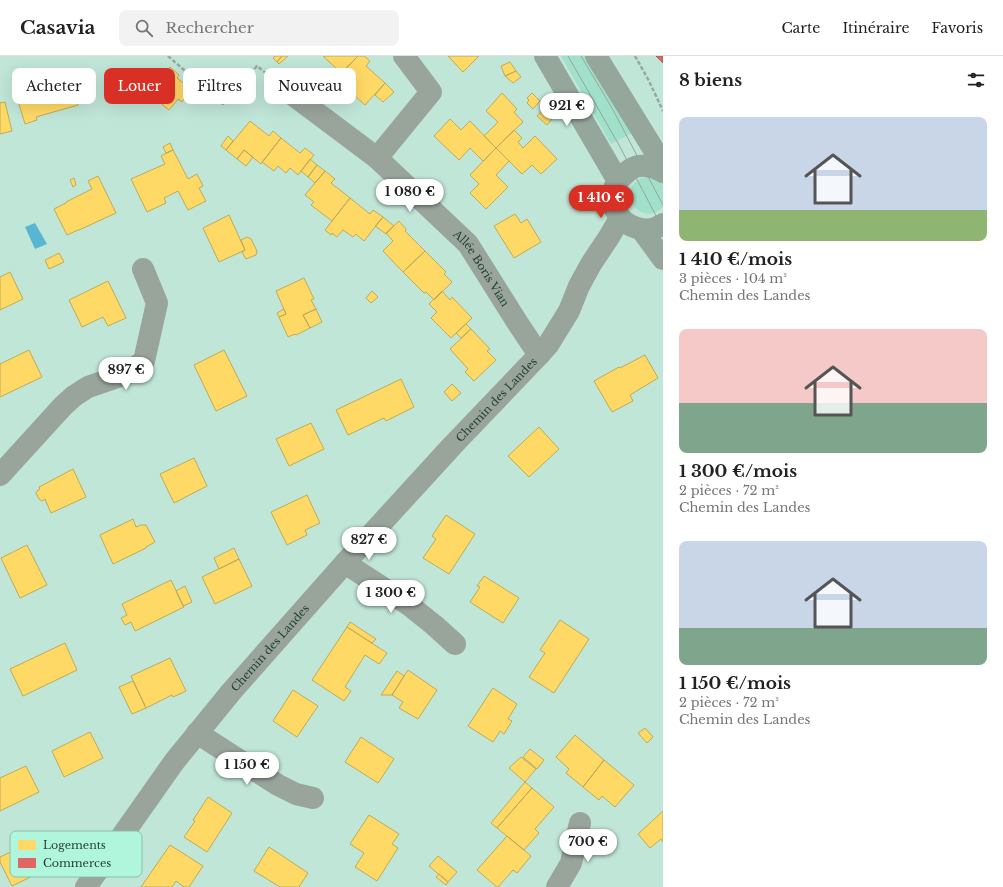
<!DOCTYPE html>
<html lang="fr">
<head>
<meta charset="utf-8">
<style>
	:root { --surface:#fff; --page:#f2f2f2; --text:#222; --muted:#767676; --line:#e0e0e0; --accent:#d93025 }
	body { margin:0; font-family:"Libre Baskerville",serif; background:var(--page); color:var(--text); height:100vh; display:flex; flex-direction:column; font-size:15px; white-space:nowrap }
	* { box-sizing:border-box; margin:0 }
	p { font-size:13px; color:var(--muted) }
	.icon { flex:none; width:22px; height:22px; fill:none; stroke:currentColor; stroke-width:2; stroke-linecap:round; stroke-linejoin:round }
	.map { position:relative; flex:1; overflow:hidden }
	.side { display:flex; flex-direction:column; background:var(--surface); width:340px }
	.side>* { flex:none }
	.top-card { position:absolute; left:12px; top:12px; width:380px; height:36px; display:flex; gap:8px }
	.price { position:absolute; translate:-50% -34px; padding:0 9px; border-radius:14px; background:#fff; color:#222; font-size:13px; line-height:26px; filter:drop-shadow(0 1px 2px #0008) }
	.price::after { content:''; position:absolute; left:50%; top:24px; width:12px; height:9px; margin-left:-6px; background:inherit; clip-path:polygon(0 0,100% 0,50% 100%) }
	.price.current { background:var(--accent); color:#fff }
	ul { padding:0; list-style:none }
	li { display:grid; align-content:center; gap:8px; height:212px; padding:0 16px }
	li span { display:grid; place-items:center; height:124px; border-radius:8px; color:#555 }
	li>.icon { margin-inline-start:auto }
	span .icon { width:72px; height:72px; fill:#fffc; stroke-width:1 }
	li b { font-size:17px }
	h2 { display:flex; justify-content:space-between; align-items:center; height:48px; padding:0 16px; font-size:17px }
	.pill { padding:0 14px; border-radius:8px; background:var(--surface); box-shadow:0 4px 16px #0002; font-size:14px; line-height:36px }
	.pill.current { background:var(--accent); color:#fff }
	header { display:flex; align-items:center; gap:24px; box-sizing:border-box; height:56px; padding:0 20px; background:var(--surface); border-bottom:1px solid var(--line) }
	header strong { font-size:19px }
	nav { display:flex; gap:22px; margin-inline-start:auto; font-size:14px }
	.search { width:280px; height:36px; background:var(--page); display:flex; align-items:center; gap:10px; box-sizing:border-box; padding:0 14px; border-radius:8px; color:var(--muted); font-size:15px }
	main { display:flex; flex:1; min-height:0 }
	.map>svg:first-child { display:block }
	.green { fill:#a1e1cb }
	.water { fill:#58b6d3 }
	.homes { fill:#ffd966; stroke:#bdab58 }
	.shops { fill:#e06666; stroke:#a85b58 }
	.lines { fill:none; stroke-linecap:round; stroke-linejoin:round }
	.path { stroke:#98a89f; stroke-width:2.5; stroke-dasharray:4 2; stroke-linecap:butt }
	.minor { stroke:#99a49a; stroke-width:22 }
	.major { stroke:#95a69a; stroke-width:22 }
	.tram { stroke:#96a59c; stroke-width:1 }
	.labels { text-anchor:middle; stroke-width:4; stroke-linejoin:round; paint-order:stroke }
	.street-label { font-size:11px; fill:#244137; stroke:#b0f6dc }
	.key { fill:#b0f6dc; stroke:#86c0aa; stroke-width:1 }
	.key-label { font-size:11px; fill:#244137 }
</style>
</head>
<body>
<header>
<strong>Casavia</strong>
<div class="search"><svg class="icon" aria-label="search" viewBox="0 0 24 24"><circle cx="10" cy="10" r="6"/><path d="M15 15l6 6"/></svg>Rechercher</div>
<nav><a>Carte</a><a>Itinéraire</a><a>Favoris</a></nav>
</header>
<main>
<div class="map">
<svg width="663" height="831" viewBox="0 0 663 831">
	<rect width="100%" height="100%" fill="#c0e6d8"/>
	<!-- green -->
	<path class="green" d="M561,0h27l44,77 -21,11z
		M646,120l17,7v24c-24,23 -51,-20 -17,-31z"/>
	<!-- water -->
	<path class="water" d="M35,167l12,21 -12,5 -10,-22z"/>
	<!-- homes -->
	<path class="homes" d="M275,0h7l-5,6 -4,-4z
		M282,0h6l-9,8 -2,-2z
		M323,0h35l-17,17z
		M358,0h6l6,5 -4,5 19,17 -20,22 -21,-19 3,-3 -7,-8z
		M448,0h31l-16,16z
		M510,6l6,9 -11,5 -4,-10z
		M170,11l9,8 -2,3 14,11 -9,13 -4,-3 -9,11 -28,-22 -9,11 -10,-9 16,-18 18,13z
		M516,15l5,6 -8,6 -8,-7z
		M70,21l8,28 -42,12 1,3 -12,4 -9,-30 13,-3 -1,-3z
		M385,27l9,9 -11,10 -8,-7z
		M502,37l15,16 -3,3 9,10 -27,26 -12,-12 14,-14 -12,-11z
		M532,37l8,8 -7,8 -6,-6 2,-3 -2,-2z
		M5,46l7,29 -12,3v-31z
		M543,54l9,9 -5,6 -10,-9z
		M450,63l11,11 9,-9 26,27 -13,13 -13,-13 -11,12 -25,-24z
		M250,65l19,15 4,-5 8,7 -20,26 -17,-14 -7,9 -11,-9z
		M514,74l8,8 -4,4 5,6 12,-12 22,23 -16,15 -9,-9 -10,9 -26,-26z
		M228,80l5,5 -7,9 -5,-4z
		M281,82l19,15 5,-5 9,7 -16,20 -8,-7 -4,5 -8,-7 -4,5 -12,-9z
		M170,87l3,7 -7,3 -3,-6z
		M496,92l13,13 -13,14 12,12 -22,22 -16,-16 9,-9 -9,-9z
		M173,94l15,29 9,-5 6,12 -4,2 7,13 -18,9 -10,-19 -14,7 2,5 -19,9 -16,-33 34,-15 -4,-8z
		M244,94l9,7 -7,9 -9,-7z
		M310,103l7,6 -9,12 -7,-6z
		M317,109l8,6 -10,12 -7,-6z
		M325,115l10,8 -4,4 19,15 -18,23 -21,-16 3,-3 -9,-7z
		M98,120l18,37 -37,17h-1l-11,5 -13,-26 12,-6v-1l26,-13 -4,-8z
		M74,122l2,7 -3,2 -3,-7z
		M350,142l20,16 3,-4 10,7 -19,24 -8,-7 -3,3 -10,-7 -6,7 -5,-4 -1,2 -6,-5z
		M515,158l6,9 6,-4 14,23 -27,16 -20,-32z
		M229,159l16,35 -26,12 -16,-34z
		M383,161l11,9 -8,8 -11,-8z
		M399,165l7,8 -1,2 20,20 -22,21 -20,-21 10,-10 -7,-8z
		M247,181l4,2 6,12 -1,4 -10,4 -4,-7 3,-2 -4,-10z
		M425,195l21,21 -2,2 8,8 -18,18 -8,-8 -2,1 -21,-21z
		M59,197l5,9 -15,7 -4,-9z
		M10,216l13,27 -23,11v-33z
		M304,222l10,21 -3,1 5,9 -13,6 7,13 -14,7 -1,-1 -7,3 -9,-20 7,-3 -10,-23z
		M108,225l18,37 -18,8 -5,-9 -21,10 -13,-27z
		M372,235l6,6 -7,6 -5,-5z
		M442,235l8,9 2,-3 20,21 -21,20 -20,-20 6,-6 -8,-8z
		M284,253l2,5 -7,3 -2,-4z
		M316,253l6,13 -12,6 -7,-13z
		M466,268l5,5 -10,9 -5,-5z
		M471,273l19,20 -3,2 9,9 -22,21 -9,-9 3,-3 -18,-20z
		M29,294l13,27 -42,20v-33z
		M224,294l23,46 -31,15 -22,-46z
		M645,299l13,23 -28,17 3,6 -21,11 -18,-31 25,-14 1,1z
		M401,323l13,28 -28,14 -2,-3 -36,17 -12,-25z
		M452,328l9,9 -9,8 -8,-9z
		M311,367l13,26 -35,17 -13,-27z
		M539,371l20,22 -30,28 -21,-21z
		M194,402l13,28 -33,17 -14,-29z
		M73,413l13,28 -35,16 -6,-14 -3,2 -3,-2 -3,-6 2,-3 2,-1 -1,-2z
		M307,439l13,28 -15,7 2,5 -20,10 -16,-33z
		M446,459l29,19 -26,40 -26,-16 13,-19 -4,-3z
		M133,463l3,8 5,-2h5l9,17 -9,5v1l-33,16 -13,-29z
		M27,489l20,40 -27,13 -19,-40z
		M234,492l5,11 -20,10 -5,-11z
		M239,503l13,27 -37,18 -13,-27z
		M484,520l35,22 -16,25 -33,-21 10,-15 -3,-1z
		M171,524l13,27 -49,24 -4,-9 -6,3 -4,-7 6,-3 -5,-11z
		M185,530l7,16 -9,4 -7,-15z
		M560,564l29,19 -35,54 -25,-16 16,-24 -5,-3z
		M350,566l26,17 -4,4 -25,-16z
		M347,571l40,26 -8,11 -14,-9 -20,32 6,4 -7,10 -32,-21z
		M65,587l12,27 -54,26 -13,-27z
		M170,602l16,33 -13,6 -1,-2 -26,13 -15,-32z
		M408,614l29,20 -19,29 -19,-11 4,-6 -11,-7z
		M397,615l7,5 -12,19h-11z
		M133,625l13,27 -14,6 -13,-27z
		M493,632l24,16 -9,15 4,2 -8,13 -4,-3 -7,11 -25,-16z
		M293,634l25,16 -21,31 -24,-16z
		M645,672l8,9 -6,6 -9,-10z
		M90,676l13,26 -39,19 -12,-26z
		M575,679l29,25 -21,27 -17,-14 3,-4 -13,-12z
		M361,681l33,22 -16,24 -33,-21z
		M530,693l14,11 -7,9 -14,-12z
		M521,701l15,12 -11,13 -16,-14z
		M604,704l30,25 -19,22 -13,-11 -3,4 -16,-13z
		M26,710l13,26 -39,19v-33z
		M525,726l7,6 -35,40 -6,-5z
		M532,732l22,19 -19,22 4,4 -15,17 -27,-22z
		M208,741l24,16 -25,39 -23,-15 11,-16 -2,-1z
		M663,755v31l-2,-3 -11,9 -12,-14z
		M369,759l30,19 -7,10 6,4 -21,33 -22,-14 9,-14 -14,-9z
		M507,780l24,20 -14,17 -4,-3 -15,17h-1l-20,-17z
		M32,786l13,28 -33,16 -12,-24v-5z
		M170,789l33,21 -14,21h-5l-8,-6 -4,6h-31z
		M269,791l39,26 -9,14h-19l-26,-16z
		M438,800l19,16 -9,10 -19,-16z
		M439,818l9,8 -2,3 -10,-8z"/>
	<!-- shops -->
	<path class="shops" d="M656,0h7v7z"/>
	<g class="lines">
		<!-- path -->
		<path class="path" d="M168,0l55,48 34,-38 15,12
			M635,0l14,25 14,30"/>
		<!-- minor -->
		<g class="minor">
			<path id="s1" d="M404,0l27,36 -54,66 91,86 49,78 22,33"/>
			<path d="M289,36l88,66"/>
			<path d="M0,419l63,-69 11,-10 14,-9 38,-13 18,-13 13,-58 -14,-34"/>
			<path d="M345,507l64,42 25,20 21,19"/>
			<path d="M197,677l81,52 18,9 17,4"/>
			<path id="s2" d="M86,831l88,-125 57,-70 114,-129 107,-117 87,-91 9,-10 21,-34 10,-25 12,-22 18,-27 11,-19"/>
			<path d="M557,831l14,-24 9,-40"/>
		</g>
		<!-- major -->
		<path class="major" d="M545,0l73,125
			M596,0l58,94 9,19
			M663,116c-9,-6 -23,-9 -32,-3 -3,2 -5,4 -7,6 -2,2 -5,4 -7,7 -11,19 0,40 20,46 9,3 19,1 26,-4
			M641,173l22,30"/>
		<!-- tram -->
		<path class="tram" d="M568,0l51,89 44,84
			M581,0l31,52 51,97"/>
	</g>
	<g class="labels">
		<!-- street labels -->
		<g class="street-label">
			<text dy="4" stroke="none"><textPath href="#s1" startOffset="283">Allée Boris Vian</textPath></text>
			<text dy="4" stroke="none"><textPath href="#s2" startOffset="638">Chemin des Landes</textPath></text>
			<text dy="4" stroke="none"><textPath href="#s2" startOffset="302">Chemin des Landes</textPath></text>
		</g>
	</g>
	<!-- legend -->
	<rect x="10" y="775" width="132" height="46" rx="6" class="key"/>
	<rect x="18" y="784" width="18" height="10" fill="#ffd966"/>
	<rect x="18" y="802" width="18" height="10" fill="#e06666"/>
	<g class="key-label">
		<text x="43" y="793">Logements</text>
		<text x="43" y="811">Commerces</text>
	</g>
</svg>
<b class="price" style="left:567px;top:71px">921 €</b>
<b class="price" style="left:410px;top:157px">1 080 €</b>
<b class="price current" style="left:601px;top:163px">1 410 €</b>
<b class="price" style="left:126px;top:335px">897 €</b>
<b class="price" style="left:369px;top:505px">827 €</b>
<b class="price" style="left:391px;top:558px">1 300 €</b>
<b class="price" style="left:247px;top:730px">1 150 €</b>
<b class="price" style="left:588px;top:807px">700 €</b>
<div class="top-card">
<a class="pill">Acheter</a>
<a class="pill current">Louer</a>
<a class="pill">Filtres</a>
<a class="pill">Nouveau</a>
</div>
</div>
<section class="side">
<h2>8 biens<svg class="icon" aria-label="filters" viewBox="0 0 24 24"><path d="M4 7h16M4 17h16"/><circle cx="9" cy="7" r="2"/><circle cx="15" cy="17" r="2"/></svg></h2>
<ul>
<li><span style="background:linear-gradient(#c9d6e8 75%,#8fb573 0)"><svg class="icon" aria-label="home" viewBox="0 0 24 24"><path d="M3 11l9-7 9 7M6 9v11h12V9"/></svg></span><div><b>1 410 €/mois</b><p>3 pièces · 104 m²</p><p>Chemin des Landes</p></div></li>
<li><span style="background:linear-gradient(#f6c9c9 60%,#7fa58c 0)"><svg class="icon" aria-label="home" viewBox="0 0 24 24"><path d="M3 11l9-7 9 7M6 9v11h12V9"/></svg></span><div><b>1 300 €/mois</b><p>2 pièces · 72 m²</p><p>Chemin des Landes</p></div></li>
<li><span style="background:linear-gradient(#c9d6e8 70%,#7fa58c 0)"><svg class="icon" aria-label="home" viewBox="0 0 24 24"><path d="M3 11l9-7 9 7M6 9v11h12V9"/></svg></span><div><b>1 150 €/mois</b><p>2 pièces · 72 m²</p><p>Chemin des Landes</p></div></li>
</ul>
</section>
</main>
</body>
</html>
